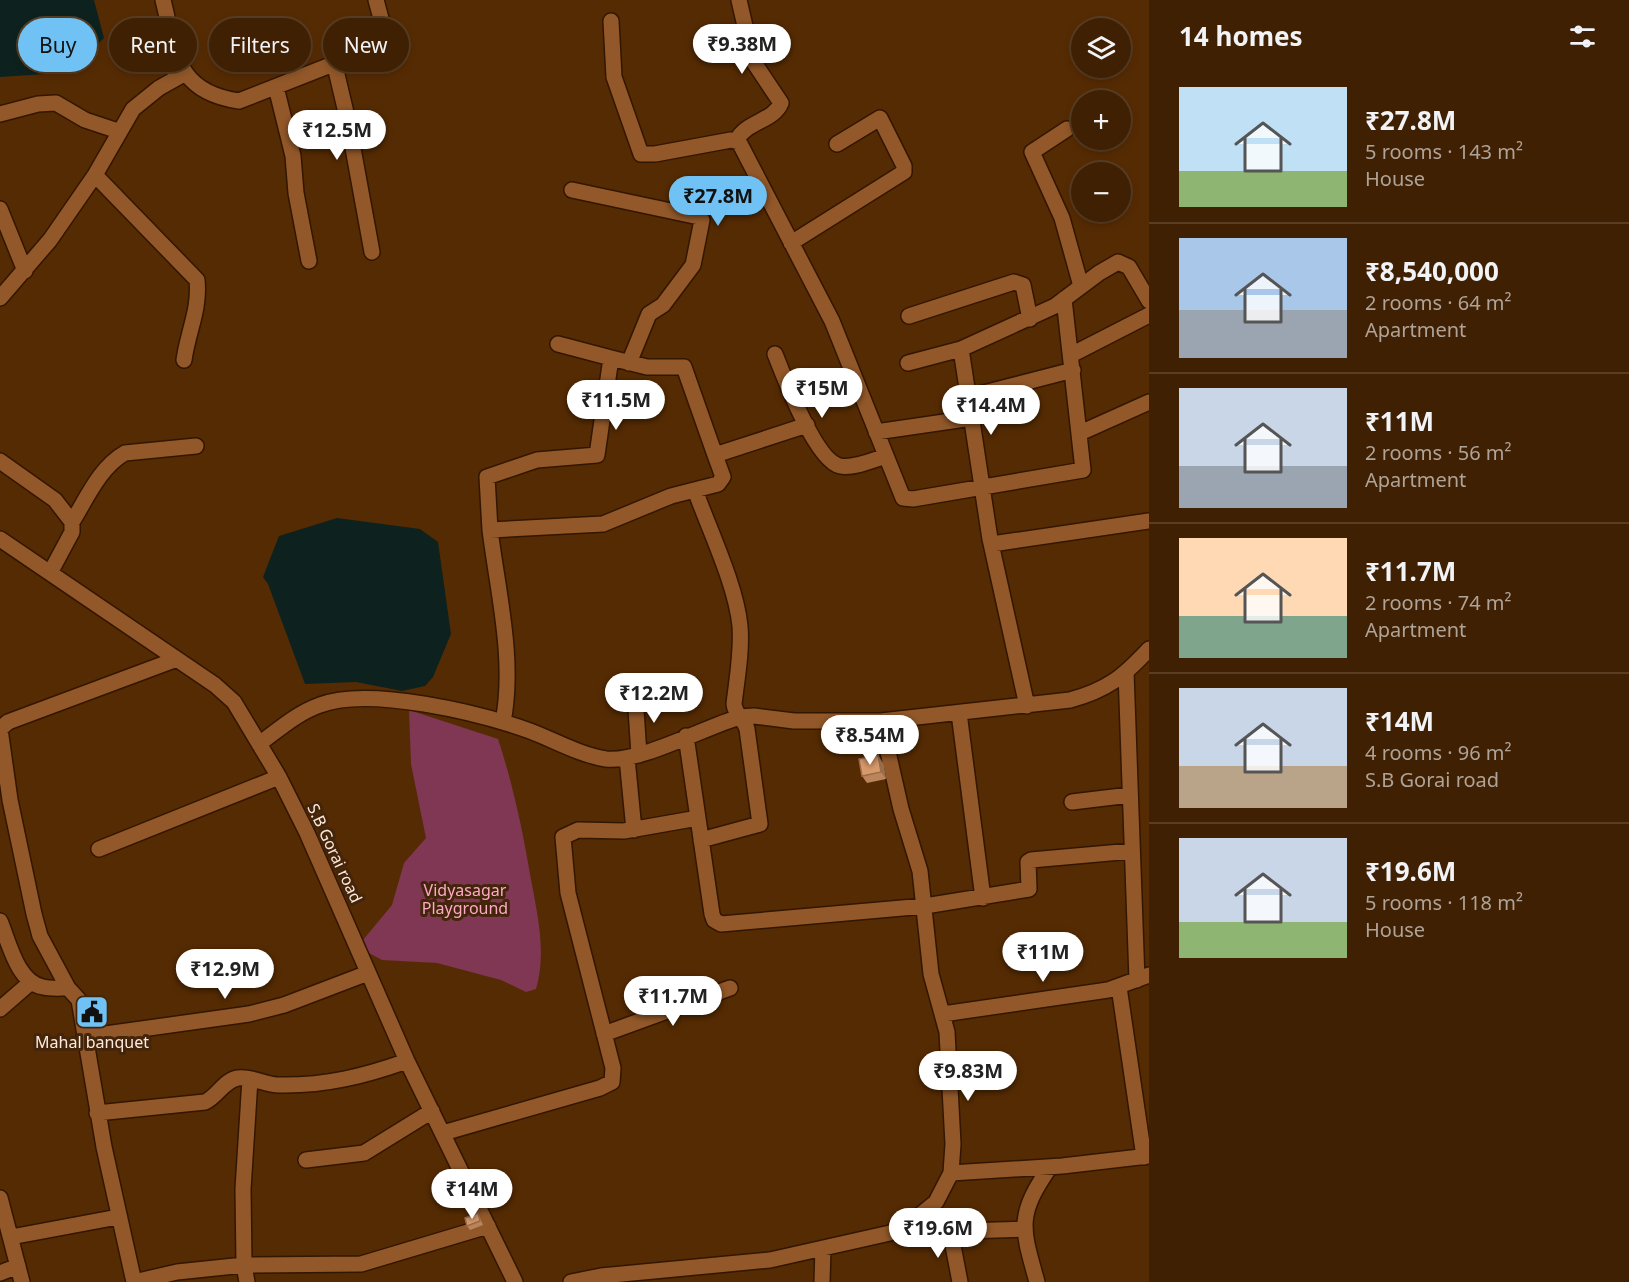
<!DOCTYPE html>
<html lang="en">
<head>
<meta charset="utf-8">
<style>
	:root { --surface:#402002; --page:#47280c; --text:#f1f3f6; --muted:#aea399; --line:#593e24; --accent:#70c2f4 }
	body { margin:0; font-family:"Noto Sans",sans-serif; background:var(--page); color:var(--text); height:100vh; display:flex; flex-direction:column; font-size:22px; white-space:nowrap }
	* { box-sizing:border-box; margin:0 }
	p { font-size:20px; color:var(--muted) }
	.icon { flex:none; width:33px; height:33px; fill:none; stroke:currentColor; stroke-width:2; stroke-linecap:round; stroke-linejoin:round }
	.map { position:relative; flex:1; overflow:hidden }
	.panel { display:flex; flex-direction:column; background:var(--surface); width:480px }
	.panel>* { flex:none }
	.hud { position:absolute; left:18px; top:18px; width:570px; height:54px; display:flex; gap:12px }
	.buttons { position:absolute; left:1071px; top:18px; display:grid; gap:12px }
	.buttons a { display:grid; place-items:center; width:60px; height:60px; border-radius:50%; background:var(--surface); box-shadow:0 3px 9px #0003,0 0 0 2px var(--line); font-size:30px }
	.price { position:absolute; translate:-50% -51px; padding:0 14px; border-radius:21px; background:#fff; color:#222; font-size:20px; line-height:39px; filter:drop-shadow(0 2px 3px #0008) }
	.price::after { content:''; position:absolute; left:50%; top:36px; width:18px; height:14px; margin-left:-9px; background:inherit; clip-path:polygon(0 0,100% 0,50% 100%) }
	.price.current { background:var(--accent); color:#111 }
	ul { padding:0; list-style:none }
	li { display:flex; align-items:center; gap:18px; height:150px; padding:0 30px }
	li+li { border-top:2px solid var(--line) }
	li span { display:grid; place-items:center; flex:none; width:168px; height:120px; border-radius:0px; color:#555 }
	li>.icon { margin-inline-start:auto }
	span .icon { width:72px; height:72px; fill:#fffc; stroke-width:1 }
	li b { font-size:26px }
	h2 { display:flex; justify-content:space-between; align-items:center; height:72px; padding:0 30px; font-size:26px }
	.pill { padding:0 21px; border-radius:27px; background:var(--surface); box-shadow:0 3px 9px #0003,0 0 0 2px var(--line); font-size:21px; line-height:54px }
	.pill.current { background:var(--accent); color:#111 }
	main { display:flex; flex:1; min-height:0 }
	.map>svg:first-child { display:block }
	.green { fill:#803754 }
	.water { fill:#0d221e }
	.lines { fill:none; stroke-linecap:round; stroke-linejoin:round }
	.minor-casing { stroke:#331600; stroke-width:18 }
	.minor { stroke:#925829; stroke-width:15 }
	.wall { fill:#bb855c }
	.shaded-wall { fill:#996c4b }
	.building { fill:#da9b6b; stroke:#996c4b; stroke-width:1.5 }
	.labels { text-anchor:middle; stroke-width:6; stroke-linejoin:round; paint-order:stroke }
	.street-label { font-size:16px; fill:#fee9db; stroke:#43250b }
	.park-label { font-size:16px; fill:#fea9c6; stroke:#43250b }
	.poi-label { font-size:16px; fill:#fee9db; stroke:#43250b }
</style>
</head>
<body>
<main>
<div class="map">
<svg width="1149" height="1282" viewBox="0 0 1149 1282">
	<rect width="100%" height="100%" fill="#552b03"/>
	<!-- green -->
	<path class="green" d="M409,710l89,29c15,46 24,88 32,135 7,39 17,77 6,115l-10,3 -25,-12 -64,-17 -55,-3 -13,-7 -6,-13 29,-35 12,-42 22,-25 -15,-74z"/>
	<!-- water -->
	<path class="water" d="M0,0h94l10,38 -23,23 -36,13 -45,3z
		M337,518l83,11 18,13 13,92 -18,43 -8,9 -23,5 -46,-9 -51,2 -37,-100 -5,-7 16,-41z"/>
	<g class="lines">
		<defs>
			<path id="minor" d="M163,0c13,52 12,92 76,101l145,-57 2,-7 -10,-37
				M611,21l3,56 27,77h14l76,-14 8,2 93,179 71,177 10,1 170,-29 -19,-171
				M334,62l14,59 24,131
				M276,87l17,69 3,37 13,68
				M0,114l38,-10 18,-1 29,17 33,11
				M1067,129l-35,23 30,66 19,68
				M737,140c8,-18 37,-19 44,-37l-28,-42 -14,-61
				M95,175l102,105c3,30 -9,51 -13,80
				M572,190l127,27 3,3 -9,45 -30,40 -14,9 -20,49
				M0,209l25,62
				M791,243l113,-71v-6l-24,-48 -43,26
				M0,298l50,-58 45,-65 38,-66 26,-21 25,-14
				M909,316l105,-34 9,3 7,34
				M558,344l53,14
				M775,354c9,23 41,107 65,112 13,3 33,-6 46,-10
				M1071,355l78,-40
				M908,363l53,-14
				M968,397l105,-27
				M876,432l96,-14
				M1080,433l69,-31
				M0,461l55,39 17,22v10l-22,41
				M695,490c14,39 41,95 45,136 2,26 -3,52 -6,78 1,11 10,15 13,25l13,95 -59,16
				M72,522c15,-24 28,-55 53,-69l71,-7
				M490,530l-3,-53 50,-17 60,-5 14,-97 36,9h37l31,88
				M0,539l215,146 19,17 45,75 28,56 100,228 108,221
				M992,544l157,-23
				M1126,672l11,308
				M635,694l4,61
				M1027,706l-37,-167 -29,-190 94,-43 44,-33 19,-11 11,5 20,34
				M959,713l24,185
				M503,722c12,-62 -5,-129 -13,-192l113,-6 68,-28 47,-12 5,-7 -8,-22 92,-30
				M686,736l26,178 2,6 7,4 204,-18 104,-17 -1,-27 3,-2 101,-9
				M259,744c19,-14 38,-31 61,-39 49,-19 160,8 210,26 24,9 50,24 76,28 33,4 99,-32 134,-42l14,-1 40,5h87
				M627,758l7,72
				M1072,802l58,-7
				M99,849l180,-72
				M0,921c9,21 17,61 43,66 8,2 17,1 25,1l11,12 25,147 30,135
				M1119,987l25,170
				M68,988l-28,-52 -6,-22 -24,-114 -10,-71 8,-7 169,-63
				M0,1009l31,-27
				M943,1014l165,-24 41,-15
				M604,1034l126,-46
				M84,1037l165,-23 35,-9 84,-32
				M97,1113l108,-11c13,-6 19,-22 33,-24 14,-2 27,7 41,7 46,1 86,-9 128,-24
				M443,1133l157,-45 12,-6 1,-14 -45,-175 -5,-56 15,-7 46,1 74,-13
				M306,1160l58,-7 68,-42
				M951,1173l111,-7 87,-10
				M0,1198l22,84
				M914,1220c35,15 73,10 110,9
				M950,1230l10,52
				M11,1237l107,-20
				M0,1273l18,-7
				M134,1282l43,-10 67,-7 -1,-76 7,-110
				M247,1282l-3,-17 117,-1 127,-38
				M571,1282l30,-6 169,-16 120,-27 24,-13 22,-18 15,-29 2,-29 -6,-112 -16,-58 -11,-103 -19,-62 -20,-88 189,-21c37,-10 53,-23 79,-51
				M822,1282l1,-34
				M1037,1282c-15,-54 -21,-66 13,-115"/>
		</defs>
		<!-- minor casing -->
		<use href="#minor" class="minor-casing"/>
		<!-- minor -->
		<use href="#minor" class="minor"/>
	</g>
	<!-- wall -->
	<path class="wall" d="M883,763l3,16 -19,4 -5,-7z
		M478,1213l5,12 -13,5 -3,-4z"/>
	<!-- shaded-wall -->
	<path class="shaded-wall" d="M878,755l5,8 3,16 -5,-7z"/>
	<!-- building -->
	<path class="building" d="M878,755l3,17 -19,4 -3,-17z
		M478,1213l2,8 -13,5 -2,-8z"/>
	<!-- icons -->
	<defs>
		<symbol id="civic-square" viewBox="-11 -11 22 22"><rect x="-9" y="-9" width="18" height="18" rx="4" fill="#70c2f4" stroke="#43250b"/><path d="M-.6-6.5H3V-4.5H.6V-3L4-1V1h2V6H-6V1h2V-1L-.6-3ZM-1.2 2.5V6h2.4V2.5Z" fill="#111"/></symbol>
	</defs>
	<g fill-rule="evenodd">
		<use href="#civic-square" x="73" y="993" width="38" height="38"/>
	</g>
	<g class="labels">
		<!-- street labels -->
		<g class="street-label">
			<text transform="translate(335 853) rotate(65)" y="6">S.B Gorai road</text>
		</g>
		<!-- park labels -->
		<g class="park-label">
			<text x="465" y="896">Vidyasagar<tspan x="465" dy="18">Playground</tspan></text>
		</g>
		<!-- poi labels -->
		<g class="poi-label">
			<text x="92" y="1048">Mahal banquet</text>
		</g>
	</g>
</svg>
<div class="buttons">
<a><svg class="icon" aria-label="layers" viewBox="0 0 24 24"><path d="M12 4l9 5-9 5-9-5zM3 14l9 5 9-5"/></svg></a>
<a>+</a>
<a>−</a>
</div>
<b class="price" style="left:742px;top:75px">₹9.38M</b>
<b class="price" style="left:337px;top:161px">₹12.5M</b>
<b class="price current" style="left:718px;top:227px">₹27.8M</b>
<b class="price" style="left:822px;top:419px">₹15M</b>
<b class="price" style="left:616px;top:431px">₹11.5M</b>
<b class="price" style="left:991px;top:436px">₹14.4M</b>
<b class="price" style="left:654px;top:724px">₹12.2M</b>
<b class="price" style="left:870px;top:766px">₹8.54M</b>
<b class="price" style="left:1043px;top:983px">₹11M</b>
<b class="price" style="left:225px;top:1000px">₹12.9M</b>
<b class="price" style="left:673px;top:1027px">₹11.7M</b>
<b class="price" style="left:968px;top:1102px">₹9.83M</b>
<b class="price" style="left:472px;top:1220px">₹14M</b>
<b class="price" style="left:938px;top:1259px">₹19.6M</b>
<div class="hud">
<a class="pill current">Buy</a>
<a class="pill">Rent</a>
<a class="pill">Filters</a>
<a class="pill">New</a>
</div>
</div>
<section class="panel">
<h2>14 homes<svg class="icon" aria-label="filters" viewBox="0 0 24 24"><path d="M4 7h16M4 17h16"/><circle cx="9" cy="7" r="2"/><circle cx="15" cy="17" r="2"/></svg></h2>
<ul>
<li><span style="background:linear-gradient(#bfe0f5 70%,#8fb573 0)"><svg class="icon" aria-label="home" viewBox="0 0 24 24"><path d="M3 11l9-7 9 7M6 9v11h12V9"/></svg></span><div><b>₹27.8M</b><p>5 rooms · 143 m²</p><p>House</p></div></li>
<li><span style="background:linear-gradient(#a9c7e8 60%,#9aa5b1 0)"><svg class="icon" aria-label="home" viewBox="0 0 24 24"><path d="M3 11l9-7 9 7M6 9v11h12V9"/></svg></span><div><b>₹8,540,000</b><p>2 rooms · 64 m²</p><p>Apartment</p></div></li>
<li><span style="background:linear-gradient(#c9d6e8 65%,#9aa5b1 0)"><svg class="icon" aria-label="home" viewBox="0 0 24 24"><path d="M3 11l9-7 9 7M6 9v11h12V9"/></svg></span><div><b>₹11M</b><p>2 rooms · 56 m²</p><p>Apartment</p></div></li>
<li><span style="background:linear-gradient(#ffd9b3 65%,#7fa58c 0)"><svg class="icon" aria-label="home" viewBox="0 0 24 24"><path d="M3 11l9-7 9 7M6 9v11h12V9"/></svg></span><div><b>₹11.7M</b><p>2 rooms · 74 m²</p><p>Apartment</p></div></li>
<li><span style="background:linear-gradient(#c9d6e8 65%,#b9a48a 0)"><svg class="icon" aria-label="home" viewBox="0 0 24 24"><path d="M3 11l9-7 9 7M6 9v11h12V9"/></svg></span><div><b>₹14M</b><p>4 rooms · 96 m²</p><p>S.B Gorai road</p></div></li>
<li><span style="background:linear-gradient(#c9d6e8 70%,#8fb573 0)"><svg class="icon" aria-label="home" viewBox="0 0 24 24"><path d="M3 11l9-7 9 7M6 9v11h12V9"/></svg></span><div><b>₹19.6M</b><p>5 rooms · 118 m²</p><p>House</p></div></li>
</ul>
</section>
</main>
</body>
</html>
